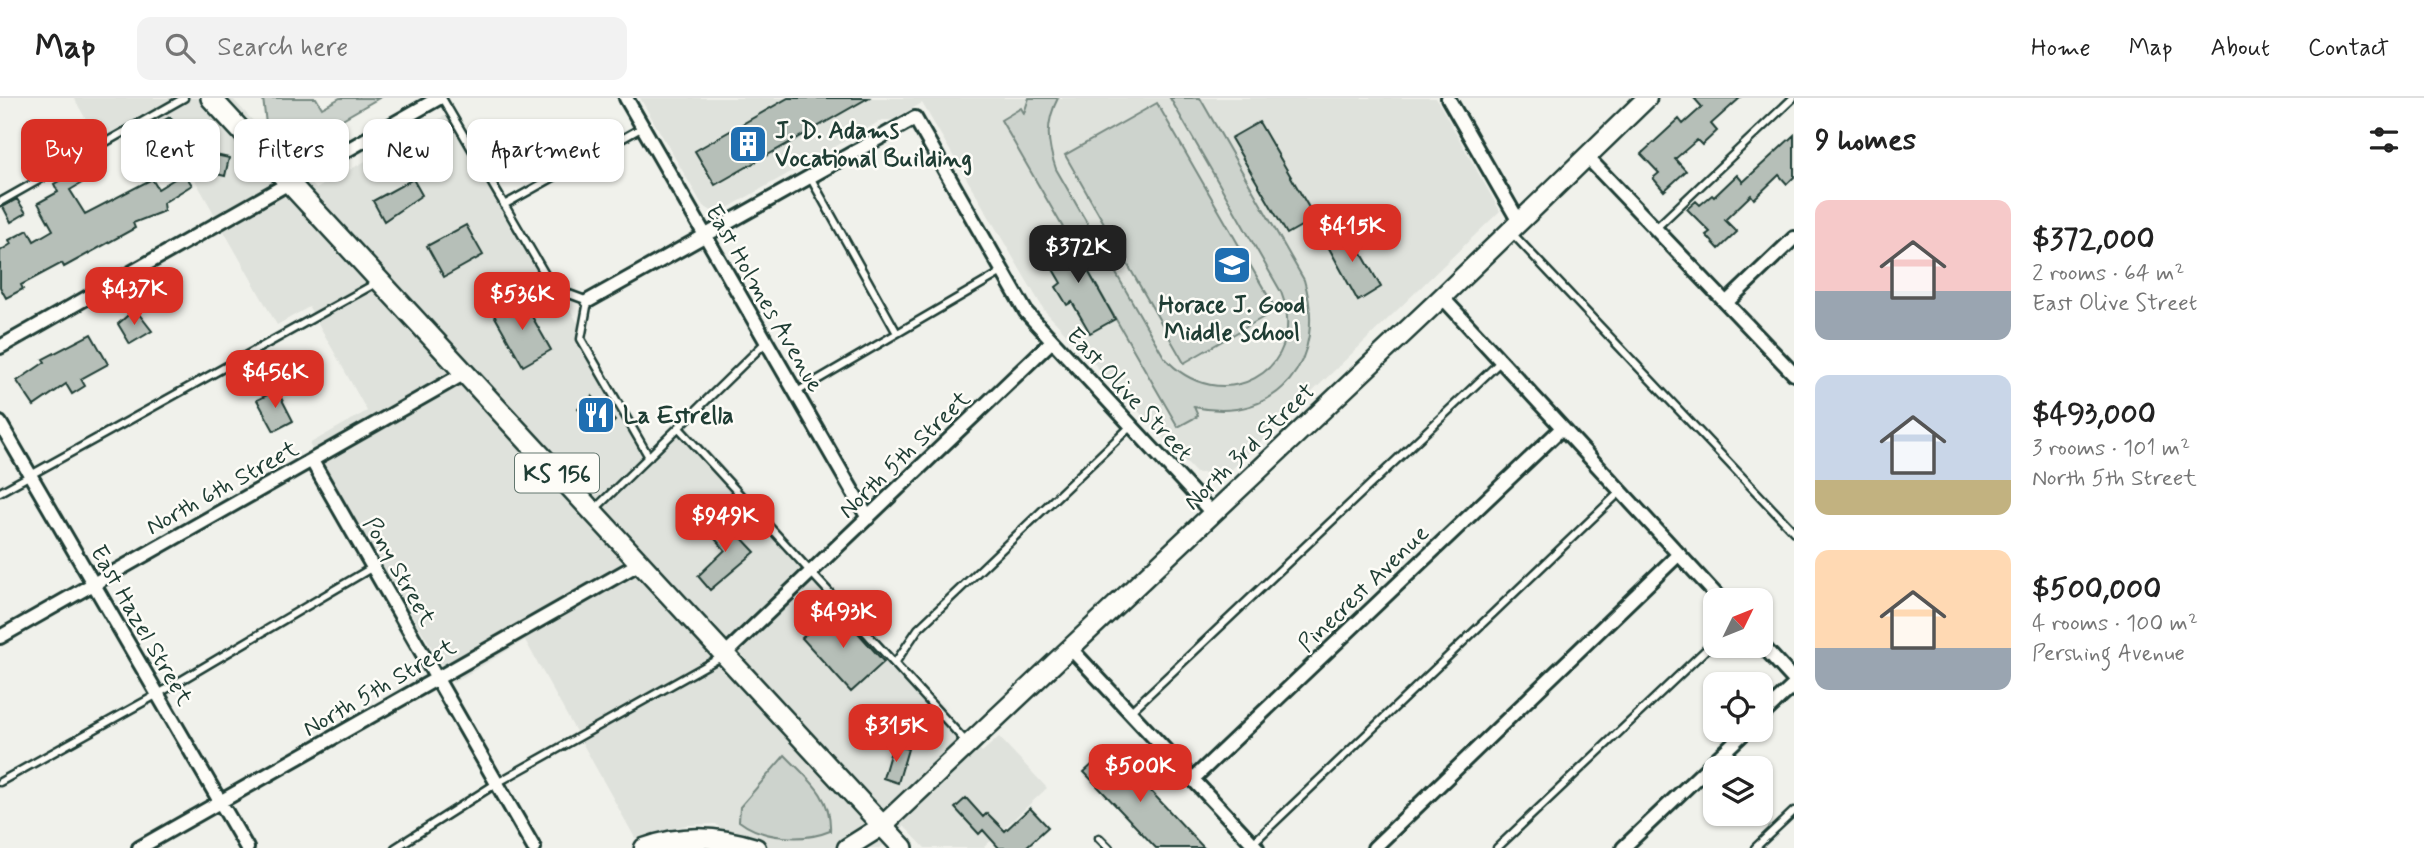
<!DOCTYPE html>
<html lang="en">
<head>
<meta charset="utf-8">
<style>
	:root { --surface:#fff; --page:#f2f2f2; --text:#222; --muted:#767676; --line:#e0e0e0; --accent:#d93025 }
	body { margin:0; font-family:Mynerve,sans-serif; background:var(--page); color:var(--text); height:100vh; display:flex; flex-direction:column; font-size:26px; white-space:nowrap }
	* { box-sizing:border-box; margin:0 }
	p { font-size:23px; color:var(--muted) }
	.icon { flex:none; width:38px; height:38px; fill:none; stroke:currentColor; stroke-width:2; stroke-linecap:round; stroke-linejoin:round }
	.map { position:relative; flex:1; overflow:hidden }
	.side { display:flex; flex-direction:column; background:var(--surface); width:630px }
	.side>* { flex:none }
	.banner { position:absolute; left:21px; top:21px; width:665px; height:63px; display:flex; gap:14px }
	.needle { width:46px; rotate:47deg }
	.controls { position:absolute; left:1703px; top:490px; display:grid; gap:14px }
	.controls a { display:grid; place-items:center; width:70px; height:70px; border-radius:14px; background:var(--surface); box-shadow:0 2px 5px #0004; font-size:35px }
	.price { position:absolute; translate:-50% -60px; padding:0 16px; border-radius:14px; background:var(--accent); color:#fff; font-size:23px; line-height:46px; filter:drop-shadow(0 2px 4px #0008) }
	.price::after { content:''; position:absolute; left:50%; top:42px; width:21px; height:16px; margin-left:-10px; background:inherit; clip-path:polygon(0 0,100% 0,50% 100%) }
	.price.current { background:#222; color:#fff }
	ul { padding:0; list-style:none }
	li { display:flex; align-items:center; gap:21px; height:175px; padding:0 21px }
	li span { display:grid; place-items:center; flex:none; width:196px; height:140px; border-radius:14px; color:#555 }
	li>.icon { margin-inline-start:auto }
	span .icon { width:84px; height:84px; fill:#fffc; stroke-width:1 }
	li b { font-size:30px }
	h2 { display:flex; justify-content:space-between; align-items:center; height:84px; padding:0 21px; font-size:30px }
	.pill { padding:0 24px; border-radius:14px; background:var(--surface); box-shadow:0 2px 5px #0004; font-size:24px; line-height:63px }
	.pill.current { background:var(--accent); color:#fff }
	header { display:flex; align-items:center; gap:42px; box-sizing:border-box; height:98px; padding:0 35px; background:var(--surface); border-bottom:2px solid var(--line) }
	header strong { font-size:33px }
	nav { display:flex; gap:38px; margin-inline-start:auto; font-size:24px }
	.search { width:490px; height:63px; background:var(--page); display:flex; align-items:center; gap:18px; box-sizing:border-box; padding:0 24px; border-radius:14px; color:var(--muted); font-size:26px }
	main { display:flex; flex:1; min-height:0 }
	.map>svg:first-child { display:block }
	.built { fill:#dfe2dc }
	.green { fill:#cdd3cd; stroke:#768880; stroke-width:2 }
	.building { fill:#b6bfb8; stroke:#1f3d34; stroke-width:2 }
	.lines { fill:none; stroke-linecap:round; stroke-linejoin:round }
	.service-casing { stroke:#1f3d34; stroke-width:11 }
	.minor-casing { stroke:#1f3d34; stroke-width:18 }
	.secondary-casing { stroke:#1f3d34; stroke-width:23 }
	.primary-casing { stroke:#1f3d34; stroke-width:24 }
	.service { stroke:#fdfcf7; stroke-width:6 }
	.minor { stroke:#fdfcf7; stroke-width:12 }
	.secondary { stroke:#fdfcf7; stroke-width:18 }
	.primary { stroke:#fdfcf7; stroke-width:19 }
	.labels { text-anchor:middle; stroke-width:5; stroke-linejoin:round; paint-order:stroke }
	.shield { fill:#fdfcf7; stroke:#62766e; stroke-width:2 }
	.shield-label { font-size:23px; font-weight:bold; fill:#1f3d34 }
	.poi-label { font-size:24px; font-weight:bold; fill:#1f3d34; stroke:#fdfcf7; text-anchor:start }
	.street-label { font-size:24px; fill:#1f3d34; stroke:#fdfcf7 }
</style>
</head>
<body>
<header>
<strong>Map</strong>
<div class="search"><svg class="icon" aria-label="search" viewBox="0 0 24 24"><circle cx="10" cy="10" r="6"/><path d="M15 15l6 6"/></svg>Search here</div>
<nav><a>Home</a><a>Map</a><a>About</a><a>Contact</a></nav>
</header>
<main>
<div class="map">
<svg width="1794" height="750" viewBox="0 0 1794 750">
	<rect width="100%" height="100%" fill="#f0f1eb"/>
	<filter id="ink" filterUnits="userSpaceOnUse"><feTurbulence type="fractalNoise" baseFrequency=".0143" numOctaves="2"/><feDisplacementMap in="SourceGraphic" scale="14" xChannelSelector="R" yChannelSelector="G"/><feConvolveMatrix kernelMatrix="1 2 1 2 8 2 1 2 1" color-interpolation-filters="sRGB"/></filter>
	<g filter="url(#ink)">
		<!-- built -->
		<path class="built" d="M74,0h158l84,91 139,-79 200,347 32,-30 295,325 17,-15 48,51 -64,60h-58l-21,-22 -24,22h-142l-22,-24 -29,1 -52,13 -110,-198 -72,43 -144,-239 58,-33 -58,-104 -32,18 -117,-207 -57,32z
			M640,0h796l64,113 -271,261 -33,1 -152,-163 -122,-207 -30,17h-10l-165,94 -14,-8z"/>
		<!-- green -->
		<path class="green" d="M263,0h53l6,10 18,-10h39l-89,51 -24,-25z
			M1029,0h29c-13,25 -11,45 -2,71l108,188c55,63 148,15 117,-65l-111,-194h30l104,182c24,79 -25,145 -110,127l4,9 -20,11 -177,-307 20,-12 3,5z
			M1157,5l119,207 -92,53 -119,-208z
			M785,657c23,24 47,41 45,76 -26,11 -68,8 -91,-10l1,-14z"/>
		<!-- building -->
		<path class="building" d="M788,0h80l-153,87 -20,-34z
			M1694,0h46l-29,26 6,7 -15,14 -5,-5 -22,19 11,12 -22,20 -11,-13 6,-5 -18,-19 38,-35 4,5 19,-17z
			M170,19l11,15 -20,11 -9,-16z
			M1259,24l56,96 -28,16 -56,-96z
			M47,37l10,18 -17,9 -6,-9 5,-3 -5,-8z
			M1794,37v42l-7,7 -8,-9 -25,24 -3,-4 -26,25 12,12 -18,17 -13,-14 4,-3 -23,-23 9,-8 4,4 12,-10 2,2 23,-22 6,7z
			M180,49l49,11 -4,18 -33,-8z
			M91,65l6,11 -27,16 15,24 67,-35 6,10 26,-16 8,12 -29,18 1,8 -31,12 2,5 -71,39 -2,-4 -41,22 2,4 -17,9 -6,-11v-36l11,-7 -2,-4 19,-10 6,11 19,-11 -15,-27 20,-11 -4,-8z
			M413,81l9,16 -38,26 -11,-20z
			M17,101l9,14 -15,9 -8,-15z
			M466,127l17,30 -39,22 -17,-31z
			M1346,128l35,61 -23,14 -34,-62z
			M1069,139l46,82 -25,14 -18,-31 -5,3 -11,-18 5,-4 -18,-31z
			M522,201l29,51 -28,16 -29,-51z
			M135,211l17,22 -22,13 -12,-20z
			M91,236l17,30 -27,15 4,7 -13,8 -6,-10 -32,22 -17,-25 28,-19 -2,-3z
			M277,292l16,31 -19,10 -17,-31z
			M592,298l23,25 -14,13 -23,-25z
			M722,419l33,35 -45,38 -12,-14 27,-26 -18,-20z
			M835,509l49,55 -33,30 -49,-54z
			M893,646l15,5 -10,34 -15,-5z
			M1105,655l7,7 5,-5 87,93h-48l-72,-76z
			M966,700l17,19 4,-4 18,18 25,-23 18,19 -23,21h-26l-16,-18 -4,4 -24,-26z"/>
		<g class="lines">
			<defs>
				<path id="service" d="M442,0l111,190 35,13 -7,38 68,118
					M810,79l87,156
					M0,104l184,-104
					M504,107l139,-78
					M1656,130l137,-130
					M1510,133l284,301
					M795,295l207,-121
					M679,330l289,316
					M0,394l378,-210
					M594,412l172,-168
					M895,565l23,-34 213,-203
					M1130,614l371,-351
					M0,684l158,-88 215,-127
					M1099,740l10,10
					M1253,745l368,-352
					M395,750l102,-65 226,-127
					M1497,750l218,-207
					M1755,750l39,-37"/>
				<path id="minor" d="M626,0l242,420
					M1448,0l70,122
					M1586,58l208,218
					M1442,199l279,303
					M588,203l327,-183 111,194 187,202
					M1727,204l67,-64
					M0,249l439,-249
					M0,325l247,425
					M312,363l222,387
					M0,539l465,-264
					M1760,545l34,37
					M1071,551l186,199
					M724,557l327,-313
					M1760,619l34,-32
					M1193,681l369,-351
					M139,750l501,-285
					M1374,750l305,-294
					M1623,750l124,-118"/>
				<path id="secondary" d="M644,750c38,-14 73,-12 112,0
					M847,750l35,-22 560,-529 205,-199"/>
				<path id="primary" d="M211,0l692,750"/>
			</defs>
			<!-- service casing -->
			<use href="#service" class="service-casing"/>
			<!-- minor casing -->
			<use href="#minor" class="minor-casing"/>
			<!-- secondary casing -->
			<use href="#secondary" class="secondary-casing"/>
			<!-- primary casing -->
			<use href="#primary" class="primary-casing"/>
			<!-- service -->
			<use href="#service" class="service"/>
			<!-- minor -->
			<use href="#minor" class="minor"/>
			<!-- secondary -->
			<use href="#secondary" class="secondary"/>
			<!-- primary -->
			<use href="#primary" class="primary"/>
		</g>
	</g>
	<!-- icons -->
	<defs>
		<symbol id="building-square" viewBox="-11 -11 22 22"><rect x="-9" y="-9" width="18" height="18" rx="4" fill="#1f6fb2" stroke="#fdfcf7"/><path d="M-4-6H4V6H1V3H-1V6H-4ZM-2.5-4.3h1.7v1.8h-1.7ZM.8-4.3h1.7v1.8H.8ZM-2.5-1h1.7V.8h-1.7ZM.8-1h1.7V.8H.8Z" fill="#fff"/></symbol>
		<symbol id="school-square" viewBox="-11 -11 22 22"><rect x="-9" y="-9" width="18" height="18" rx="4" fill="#1f6fb2" stroke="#fdfcf7"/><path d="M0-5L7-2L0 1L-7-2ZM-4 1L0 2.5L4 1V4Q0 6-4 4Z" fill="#fff"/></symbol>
		<symbol id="restaurant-square" viewBox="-11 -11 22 22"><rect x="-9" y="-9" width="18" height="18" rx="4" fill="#1f6fb2" stroke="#fdfcf7"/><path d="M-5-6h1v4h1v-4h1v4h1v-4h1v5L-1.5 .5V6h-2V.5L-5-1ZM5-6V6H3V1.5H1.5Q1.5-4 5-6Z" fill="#fff"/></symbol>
	</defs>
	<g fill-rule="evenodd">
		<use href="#building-square" x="726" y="24" width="44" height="44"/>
		<use href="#school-square" x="1210" y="145" width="44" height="44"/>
		<use href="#restaurant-square" x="574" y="295" width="44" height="44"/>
	</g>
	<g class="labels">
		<!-- shield labels -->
		<rect class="shield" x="515" y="355.5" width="84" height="39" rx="5"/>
		<g class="shield-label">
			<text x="557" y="383">KS 156</text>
		</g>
		<!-- poi labels -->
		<g class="poi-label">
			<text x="775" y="40">J. D. Adams<tspan x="775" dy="28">Vocational Building</tspan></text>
			<text x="1232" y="214" text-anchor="middle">Horace J. Good<tspan x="1232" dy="28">Middle School</tspan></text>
			<text x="623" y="325">La Estrella</text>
		</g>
		<!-- street labels -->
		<g class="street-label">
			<text transform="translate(765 200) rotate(60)" y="8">East Holmes Avenue</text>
			<text transform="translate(1130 296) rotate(47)" y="8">East Olive Street</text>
			<text transform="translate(1249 348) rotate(-44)" y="8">North 3rd Street</text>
			<text transform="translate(904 356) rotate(-44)" y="8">North 5th Street</text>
			<text transform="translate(222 389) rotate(-29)" y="8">North 6th Street</text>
			<text transform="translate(400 473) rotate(60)" y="8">Pony Street</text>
			<text transform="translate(1363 490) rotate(-44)" y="8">Pinecrest Avenue</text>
			<text transform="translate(142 527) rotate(60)" y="8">East Hazel Street</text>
			<text transform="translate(379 589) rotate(-30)" y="8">North 5th Street</text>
		</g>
	</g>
</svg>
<div class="controls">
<a><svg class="needle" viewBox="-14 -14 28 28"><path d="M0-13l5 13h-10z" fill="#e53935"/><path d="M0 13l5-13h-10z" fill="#767676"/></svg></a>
<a><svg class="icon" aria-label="locate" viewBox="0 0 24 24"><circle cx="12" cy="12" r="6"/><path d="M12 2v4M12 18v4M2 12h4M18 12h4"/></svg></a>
<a><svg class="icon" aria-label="layers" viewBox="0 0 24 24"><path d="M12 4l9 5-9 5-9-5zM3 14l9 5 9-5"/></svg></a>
</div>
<b class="price" style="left:1352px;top:166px">$415K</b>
<b class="price current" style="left:1078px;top:187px">$372K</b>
<b class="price" style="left:134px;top:229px">$437K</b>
<b class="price" style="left:522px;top:234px">$536K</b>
<b class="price" style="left:275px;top:312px">$456K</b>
<b class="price" style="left:725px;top:456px">$949K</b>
<b class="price" style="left:843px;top:552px">$493K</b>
<b class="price" style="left:896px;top:666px">$315K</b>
<b class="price" style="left:1140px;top:706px">$500K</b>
<div class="banner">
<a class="pill current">Buy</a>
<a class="pill">Rent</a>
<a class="pill">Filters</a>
<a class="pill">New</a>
<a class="pill">Apartment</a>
</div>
</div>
<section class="side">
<h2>9 homes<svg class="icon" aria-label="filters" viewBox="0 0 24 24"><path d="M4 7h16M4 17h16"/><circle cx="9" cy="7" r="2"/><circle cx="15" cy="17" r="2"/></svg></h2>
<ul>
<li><span style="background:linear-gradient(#f6c9c9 65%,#9aa5b1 0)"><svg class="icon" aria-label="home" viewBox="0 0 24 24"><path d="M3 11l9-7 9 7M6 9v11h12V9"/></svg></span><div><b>$372,000</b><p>2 rooms · 64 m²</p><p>East Olive Street</p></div></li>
<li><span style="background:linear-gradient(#c9d6e8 75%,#c2b280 0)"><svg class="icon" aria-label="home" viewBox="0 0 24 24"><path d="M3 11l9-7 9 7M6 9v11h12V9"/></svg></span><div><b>$493,000</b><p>3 rooms · 101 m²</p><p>North 5th Street</p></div></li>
<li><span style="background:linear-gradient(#ffd9b3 70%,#9aa5b1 0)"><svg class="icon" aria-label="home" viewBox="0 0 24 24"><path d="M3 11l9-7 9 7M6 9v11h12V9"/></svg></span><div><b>$500,000</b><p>4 rooms · 100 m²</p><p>Pershing Avenue</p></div></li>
</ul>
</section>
</main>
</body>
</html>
